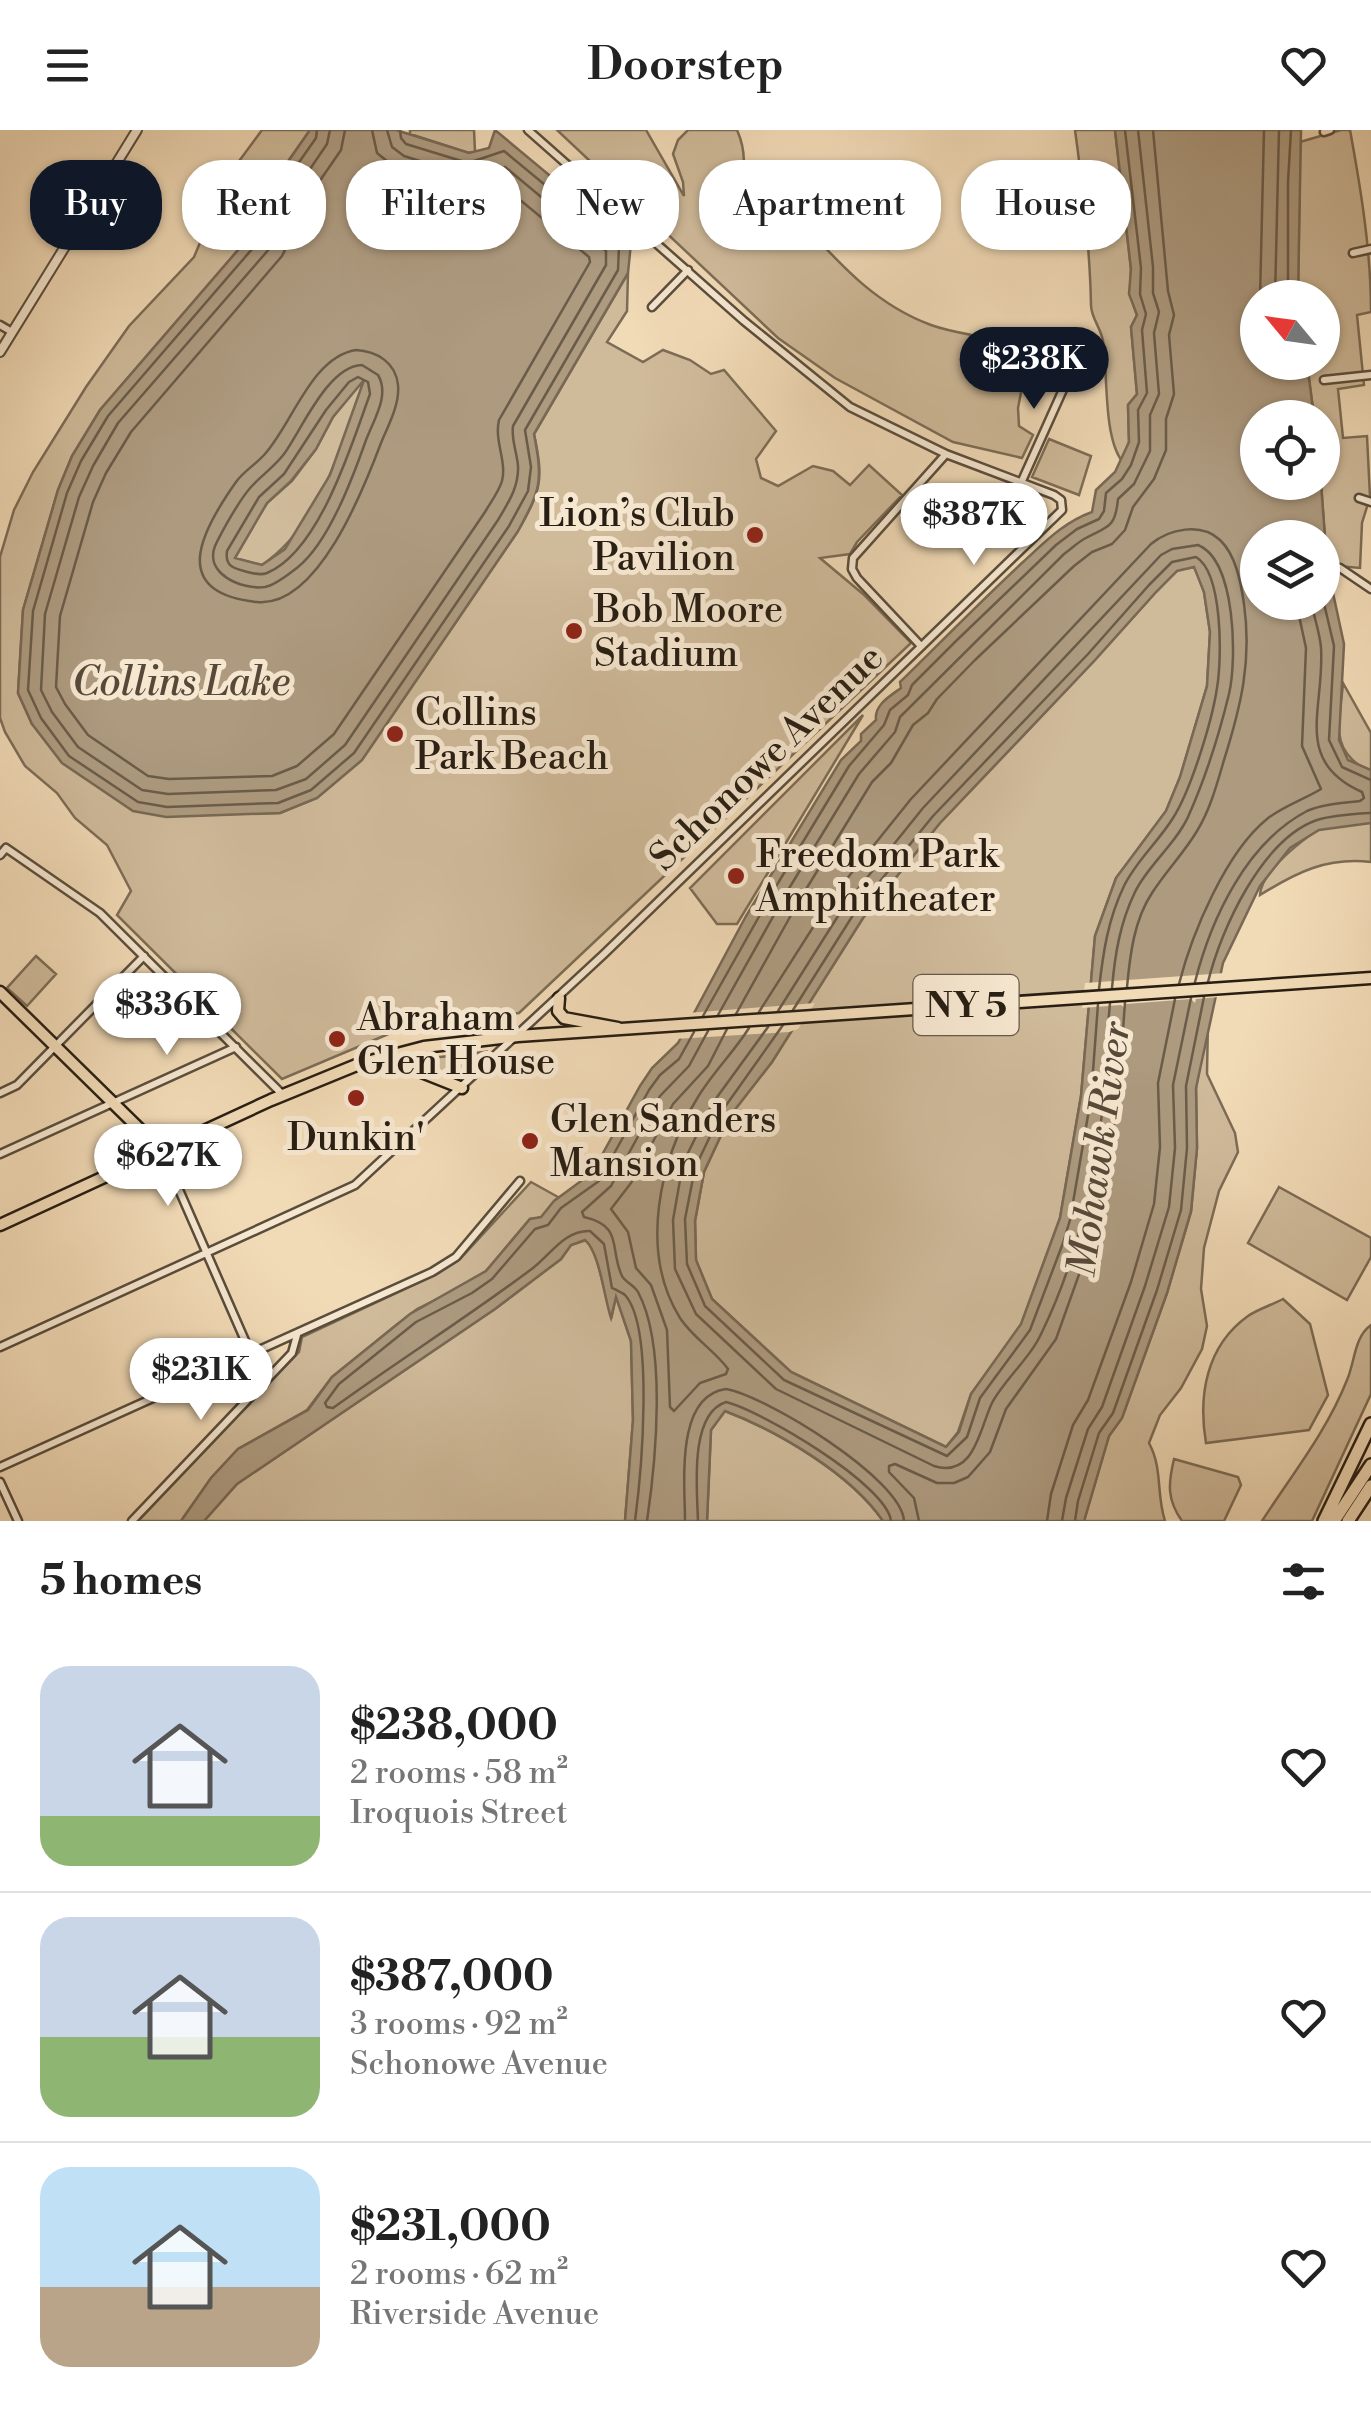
<!DOCTYPE html>
<html lang="en">
<head>
<meta charset="utf-8">
<style>
	:root { --surface:#fff; --page:#f6f6f6; --text:#222; --muted:#767676; --line:#e0e0e0; --accent:#111827 }
	body { margin:0; font-family:"Libre Bodoni",serif; background:var(--page); color:var(--text); height:100vh; display:flex; flex-direction:column; font-size:38px; white-space:nowrap }
	* { box-sizing:border-box; margin:0 }
	p { font-size:32px; color:var(--muted) }
	.icon { flex:none; width:55px; height:55px; fill:none; stroke:currentColor; stroke-width:2; stroke-linecap:round; stroke-linejoin:round }
	.map { position:relative; height:1391px; overflow:hidden }
	.sheet { display:flex; flex-direction:column; background:var(--surface); flex:1 }
	.sheet>* { flex:none }
	.hud { position:absolute; left:30px; top:30px; width:1312px; height:90px; display:flex; gap:20px }
	.needle { width:65px; rotate:299deg }
	.buttons { position:absolute; left:1240px; top:150px; display:grid; gap:20px }
	.buttons a { display:grid; place-items:center; width:100px; height:100px; border-radius:50%; background:var(--surface); box-shadow:0 2px 8px #0004; font-size:50px }
	.price { position:absolute; translate:-50% -85px; padding:0 22px; border-radius:35px; background:#fff; color:#222; font-size:32px; line-height:65px; filter:drop-shadow(0 2px 5px #0008) }
	.price::after { content:''; position:absolute; left:50%; top:60px; width:30px; height:22px; margin-left:-15px; background:inherit; clip-path:polygon(0 0,100% 0,50% 100%) }
	.price.on { background:var(--accent); color:#fff }
	ul { padding:0; list-style:none }
	li { display:flex; align-items:center; gap:30px; height:250px; padding:0 40px }
	li+li { border-top:2px solid var(--line) }
	li span { display:grid; place-items:center; flex:none; width:280px; height:200px; border-radius:30px; color:#555 }
	li>.icon { margin-inline-start:auto }
	span .icon { width:120px; height:120px; fill:#fffc; stroke-width:1 }
	li b { font-size:42px }
	h2 { display:flex; justify-content:space-between; align-items:center; height:120px; padding:0 40px; font-size:42px }
	.tag { padding:0 35px; border-radius:40px; background:var(--surface); box-shadow:0 2px 8px #0004; font-size:35px; line-height:90px }
	.tag.on { background:var(--accent); color:#fff }
	header { display:flex; justify-content:space-between; align-items:center; height:130px; padding:0 40px; background:var(--surface); font-size:45px; font-weight:600 }
	.map>svg:first-child { display:block }
	.green { fill:#cfba9a; stroke:#7c6c56; stroke-width:2.5 }
	.water { fill:#ad9a7f; stroke:#786854; stroke-width:2.5; fill-rule:evenodd }
	.pier { fill:#f1dab6 }
	.lines { fill:none; stroke-linecap:round; stroke-linejoin:round }
	.shore { stroke:#6a5c49; stroke-width:2.5 }
	.minor-casing { stroke:#5a4d3c; stroke-width:11 }
	.tertiary-casing { stroke:#5a4d3c; stroke-width:12 }
	.primary-casing { stroke:#281e13; stroke-width:15 }
	.motorway-casing { stroke:#281e13; stroke-width:16 }
	.minor { stroke:#f6e7d0; stroke-width:6 }
	.tertiary { stroke:#f6e7d0; stroke-width:8 }
	.primary { stroke:#f1dab6; stroke-width:10 }
	.motorway { stroke:#f1dab6; stroke-width:11 }
	.poi-dot { fill:#8f2418; stroke:#f6e7d0; stroke-width:4 }
	.labels { text-anchor:middle; stroke-width:10; stroke-linejoin:round; paint-order:stroke }
	.shield { fill:#f6e7d0; stroke:#665a4c; stroke-width:2.5 }
	.shield-label { font-size:35px; font-weight:bold; fill:#281e13 }
	.poi-label { font-size:38px; fill:#281e13; stroke:#f6e7d0; text-anchor:start }
	.street-label { font-size:38px; fill:#281e13; stroke:#f6e7d0 }
	.water-label { font-size:40px; font-style:italic; fill:#574939; stroke:#f6e7d0 }
</style>
</head>
<body>
<header><svg class="icon" aria-label="menu" viewBox="0 0 24 24"><path d="M4 6h16M4 12h16M4 18h16"/></svg>Doorstep<svg class="icon" aria-label="heart" viewBox="0 0 24 24"><path d="M12 20l-8-8c-3-5 5-10 8-4 3-6 11-1 8 4z"/></svg></header>
<div class="map">
<svg width="1371" height="1391" viewBox="0 0 1371 1391">
	<rect width="100%" height="100%" fill="#f1dab6"/>
	<filter id="stains"><feTurbulence type="fractalNoise" baseFrequency=".002" numOctaves="4"/><feColorMatrix values="0 0 0 0 .2 0 0 0 0 .09 0 0 0 0 .02 0 0 0 .5 -.17"/></filter>
	<radialGradient id="worn" r=".72"><stop offset=".6" stop-color="#630" stop-opacity="0"/><stop offset="1" stop-color="#630" stop-opacity=".3"/></radialGradient>
	<!-- green -->
	<path class="green" d="M262,0h48l-23,33 -36,72 -151,175 -28,46 -14,34 -35,120 -5,83 14,31 193,90 55,-1 37,-15 45,-38 156,-229c23,-41 26,-50 16,-97l94,-161 -1,38 -20,31 36,20 20,-12 27,10 21,14 13,-4 52,61 -20,28 5,19 17,8 35,-20 20,5 17,14 19,-20 33,30 -45,47 -7,12 -30,4 43,36 48,49 -392,370 -114,14 -123,52 -165,-164 14,-24 -24,-46 -32,-27 -18,-25 -32,-27 -20,-34 -5,-14v-161l14,-47 19,-38 53,-85 43,-61 65,-69 34,-81z
		M410,0h64l1,21 -6,2 -59,-19z
		M557,0h89l38,66 -1,-14 -10,-28 5,-14 10,-10h49c11,25 8,46 -4,69l16,32 21,-15 23,-3c42,45 78,90 138,112 33,12 67,10 98,27l-11,56 1,18 14,9 -11,23 -69,-16 -118,-64 -57,-40z
		M1075,0h40l16,139 -1,25 7,21 -6,12 6,67 -9,11 1,37 -7,19c-19,-25 -14,-88 -19,-120 -2,-13 -12,-23 -12,-36 -1,-58 -8,-117 -16,-175z
		M1341,0h9c11,60 21,121 21,182l-14,3 7,70 -26,4 5,49 24,-2 3,61 -8,26 -2,45 -33,-3 -6,-82 1,-65 -8,-1 -7,-54 15,-1v-64h-24l2,-156z
		M366,246c-25,67 -43,147 -104,189l-28,-7 33,-55 25,-22 24,-32 17,-32z
		M1049,309l42,17 -12,39 -47,-18z
		M1195,437l9,25 6,40 -3,54 -27,91 -14,34 -50,67 -21,58 -14,160 -21,122 -39,107 -50,69 -13,38 -12,15 -155,-75 -79,-73 -16,-39 -1,-39 9,-49 26,-56 42,-54 91,-144 77,-95 155,-163 61,-68 21,-22z
		M1343,553l28,50v37l-3,1c-40,-22 -28,-48 -25,-88z
		M863,585l-126,209h-20l-27,-36z
		M1371,661v71c-44,-5 -74,10 -111,33 1,-34 84,-83 111,-104z
		M36,826l20,18 -29,32 -20,-18z
		M1208,890l-1,54 28,59 3,19 -19,39 -15,57 -3,41 6,37 -5,23 -21,39 -21,27 -11,28c14,26 7,51 16,78h-81l25,-85 13,-18 45,-125 24,-81 6,-64 -1,-60z
		M485,922l-29,30 -44,-18 19,-6z
		M531,1052l27,15 -17,21 -11,1 -44,52 -18,13 -51,25 -22,17 -63,51 -25,33 -69,39 -27,29 -30,43h-43l161,-169 3,-15 135,-63 23,-15z
		M1279,1057l92,51v19l-24,43 -99,-57z
		M586,1110c13,11 17,54 26,75l4,-19 15,45 2,79 -8,101h-421l33,-37 258,-175 66,-50 10,-14z
		M1283,1169l27,25 18,71 -19,35 -103,13c-8,-47 0,-97 42,-127 10,-7 24,-11 35,-17z
		M1371,1195v69l-59,127h-50c29,-45 65,-90 85,-141 8,-18 7,-43 24,-55z
		M725,1281c52,20 126,63 158,110h-176l4,-91z
		M1174,1329l64,18 3,8 -17,36h-42c-15,-21 -14,-37 -8,-62z"/>
	<!-- water -->
	<path class="water" d="M310,0h86l73,23 20,-5 6,-18 136,113 -3,30 -94,161c9,47 7,55 -16,97l-156,229 -45,38 -37,15 -114,4 -33,-6 -71,-48 -30,-39 -14,-31 5,-83 35,-120 14,-34 28,-46 151,-175 36,-72zM364,250l-34,95 -45,74 -23,16 -27,-7 32,-55 24,-22 25,-32 17,-32z
		M1115,0h186l-3,167 -40,1v64l49,1 7,54 -56,1v64l63,1 6,82 17,79 -5,96 9,20 23,10v53l-52,7 -29,18 -30,38 -37,77 -27,125 1,60 -6,63 -24,82 -45,125 -13,18 -25,85h-201c-32,-47 -105,-90 -158,-110l-14,19 -4,91h-82l8,-101 -2,-79 -15,-44 -5,21c-7,-21 -11,-65 -26,-78l-14,5 -10,14 -66,50 -258,175 -33,37h-23l30,-43 27,-29 70,-39 24,-33 78,-63 76,-43 44,-52 11,-2 13,-16 38,-28 48,-87 12,-18 26,-25 68,-127 95,-156 20,-19v-7l15,-14c-2,-15 14,-24 25,-32l-1,-6c41,-40 81,-81 123,-120 22,-20 41,-40 69,-50l4,-22 19,-18 14,-30 -1,-37 9,-11 -6,-67 6,-12 -8,-21 2,-25zM1258,408h64v64h-64zM1194,437l10,25 6,40 -3,54 -27,91 -14,34 -50,67 -21,58 -14,160 -21,122 -39,106 -50,70 -12,38 -13,15 -155,-75 -79,-73 -16,-39 -1,-39 9,-49 26,-56 42,-54 91,-144 77,-95 155,-163 61,-68 21,-21z"/>
	<!-- pier -->
	<path class="pier" d="M1225,843l-6,24 -23,2 -1,4 -4,-4 -65,5 -1,4 -4,-3 -39,3 3,-25z
		M815,873l-17,26 -9,3 -114,7 12,-26z"/>
	<g class="lines">
		<!-- shore -->
		<path class="shore" d="M317,0l-1,8 -21,30 -36,73 -151,175 -27,45 -14,32 -34,118 -5,79 13,28 28,38 69,46 29,5 111,-4 33,-13 43,-37 155,-227 19,-35 3,-24 -6,-37 93,-160 1,-24 -115,-95 -36,12 -62,-19 -5,-6 -1,-8
			M330,0l-3,14 -21,31 -36,73 -152,175 -25,43 -14,31 -34,117 -4,76 11,22 26,35 64,43 26,4 108,-4 30,-11 39,-34 153,-225c10,-17 21,-33 20,-54 -1,-14 -7,-26 -5,-40l93,-161v-14l-101,-84 -38,9 -63,-20 -12,-9 -5,-17
			M345,0l-4,20 -22,32 -37,74 -151,176 -25,41 -13,29 -33,114 -4,71 9,17 23,31 60,41 21,3 103,-3 25,-10 37,-32 151,-222c6,-10 14,-21 17,-31 5,-20 -8,-40 -3,-61l91,-158 -1,-5 -88,-73 -38,6 -65,-20 -21,-17 -5,-23
			M1260,168l4,-168
			M1275,168l4,-168
			M1288,168v-116l3,-52
			M356,220c21,1 40,13 42,35 2,19 -10,41 -17,58 -17,45 -63,165 -124,159 -90,-9 -55,-72 -21,-120 8,-11 19,-17 28,-27 28,-30 47,-98 92,-105z
			M362,235l16,10c12,20 -4,44 -12,65 -13,37 -37,102 -68,127 -9,7 -22,18 -33,20 -23,3 -61,-13 -50,-41 7,-15 25,-47 36,-59 11,-12 23,-20 33,-33 18,-25 44,-88 78,-89z
			M358,247l10,5 2,12c-18,49 -50,157 -103,179 -7,3 -15,0 -23,-2 -12,-3 -19,-6 -17,-20l32,-54 25,-23 42,-64 23,-28z
			M1322,465l12,51 -5,94 13,27 29,13
			M1195,852c16,-63 51,-139 112,-171 15,-7 36,-8 53,-10l4,-3 -2,-6c-70,-31 -37,-84 -41,-144 -1,-15 -7,-31 -10,-46
			M1208,852c13,-53 54,-143 109,-162 17,-5 37,-6 54,-7
			M1179,854c13,-51 47,-132 88,-165 16,-13 38,-20 54,-30l-19,-43 4,-98 -10,-46
			M793,880l62,-98 78,-96 155,-162 61,-69 23,-23 24,-5c27,16 26,102 21,131 -5,33 -26,102 -44,130 -14,23 -37,43 -49,68 -16,33 -21,67 -25,103
			M778,881l67,-106 78,-97 238,-253 11,-6 26,-4c38,15 39,115 31,149 -10,41 -24,85 -41,123 -13,28 -40,48 -53,75 -15,31 -20,62 -23,96
			M759,882l74,-116 78,-97 240,-255c18,-15 50,-22 69,-4 16,15 21,43 24,64 8,57 -3,102 -20,156 -7,24 -14,50 -27,71 -13,22 -31,40 -45,62 -18,27 -22,62 -25,94
			M736,884l64,-115 72,-117 19,-19 22,-38 15,-12 9,-14 38,-39 99,-94 18,-14 20,-8 13,-14 8,-23 21,-28 12,-29v-31l8,-25 -5,-59 5,-20 -6,-24 -15,-161
			M718,885l70,-125 71,-116 36,-42 5,-15 164,-163c6,-4 13,-11 20,-15 23,-13 31,-9 34,-40l16,-15 16,-33v-36l9,-21 -5,-61 5,-21 -6,-19v-26l-15,-137
			M703,886l75,-133 71,-117 35,-41 6,-15 18,-15 4,-10 44,-44 100,-96 21,-16 22,-10 5,-8 2,-18 16,-14 9,-14 8,-23 -1,-32 9,-17 -5,-63 4,-16 -6,-20 1,-26 -16,-138
			M783,895l-61,86 -27,57 -10,51 2,45 18,42 79,74 163,76 20,-19 13,-39 50,-68 33,-87 7,-23 21,-122 7,-94
			M768,897l-56,77 -29,59 -10,57 2,49 21,45 80,75 158,77c42,13 46,-41 59,-65 14,-24 38,-44 49,-69 35,-72 54,-157 62,-237 2,-30 3,-61 6,-92
			M727,899l-19,37 -35,38 -42,79 -20,26 17,23 8,36 15,17 16,45 3,77 4,4 26,-28 26,-9 2,-5c-13,-18 -35,-31 -48,-51 -41,-66 -21,-158 18,-221 15,-25 36,-45 51,-69
			M635,1391c6,-45 20,-193 -10,-226 -1,-1 -12,-7 -13,-7l-8,-44 -14,-13c-25,-1 -39,23 -57,37 -65,49 -134,92 -200,140l-6,-1 -2,-4 14,-19 77,-62 56,-29 20,-14 43,-50 13,-4 13,-17 38,-27 50,-91 11,-15 19,-16 15,-27
			M647,1391c9,-61 20,-175 -9,-229 -4,-7 -13,-10 -16,-16 -13,-27 2,-50 -38,-59l-2,-5 29,-26 49,-90 29,-30 19,-35
			M685,1391c0,-38 -10,-125 41,-132 40,7 176,90 178,132
			M698,1391c-1,-32 -9,-107 28,-119 36,9 161,83 165,119
			M919,1391l-5,-23 -25,-26v-6l6,-2 42,19h17l14,-6 22,-25 16,-43 50,-70 41,-115 21,-123 7,-99
			M1047,1391l4,-27 22,-69 15,-25 43,-118 23,-78 6,-57 -2,-64 17,-84
			M1062,1391l4,-23 22,-69 14,-22 43,-121 24,-79 6,-59 -2,-63 18,-87
			M1075,1391l3,-20 21,-68 14,-20 44,-123 24,-80 6,-62 -1,-62 18,-89"/>
		<defs>
			<path id="minor" d="M1324,2l6,-2
				M1353,123l18,-4
				M652,177l36,-37
				M0,195l12,7
				M1324,250l47,-5
				M1021,353l49,-109 10,-9
				M1359,368l12,4
				M1340,438l31,21
				M920,515l-63,-67 -5,-9 1,-11 93,-104
				M0,725l6,-7 94,65 183,182
				M0,963l17,-8 127,-129
				M162,1021l102,233
				M0,1024l236,-107
				M0,1217l355,-162 249,-231 458,-444 -1,-10 -7,-5 -108,-41 -96,-47 -106,-86 -216,-191
				M0,1337l432,-195 24,-15 64,-76
				M0,1352l18,39
				M132,1391l160,-168 5,-18"/>
			<path id="tertiary" d="M0,222l137,-222"/>
			<path id="primary" d="M0,862l162,159
				M559,868l-1,13 6,7 54,10
				M382,931l17,2 63,25
				M0,1095l271,-125 88,-36 65,-17 94,-11 853,-58"/>
			<path id="motorway" d="M1324,1391l47,-97
				M1334,1391l37,-56
				M1348,1391l23,-35"/>
		</defs>
		<!-- minor casing -->
		<use href="#minor" class="minor-casing"/>
		<!-- tertiary casing -->
		<use href="#tertiary" class="tertiary-casing"/>
		<!-- primary casing -->
		<use href="#primary" class="primary-casing"/>
		<!-- motorway casing -->
		<use href="#motorway" class="motorway-casing"/>
		<!-- minor -->
		<use href="#minor" class="minor"/>
		<!-- tertiary -->
		<use href="#tertiary" class="tertiary"/>
		<!-- primary -->
		<use href="#primary" class="primary"/>
		<!-- motorway -->
		<use href="#motorway" class="motorway"/>
	</g>
	<!-- markers -->
	<g class="poi-dot">
		<circle cx="755" cy="405" r="10"/>
		<circle cx="574" cy="501" r="10"/>
		<circle cx="395" cy="604" r="10"/>
		<circle cx="736" cy="746" r="10"/>
		<circle cx="337" cy="909" r="10"/>
		<circle cx="356" cy="968" r="10"/>
		<circle cx="530" cy="1011" r="10"/>
	</g>
	<g class="labels">
		<!-- shield labels -->
		<rect class="shield" x="913.5" y="845" width="105" height="60" rx="8"/>
		<g class="shield-label">
			<text x="966" y="887">NY 5</text>
		</g>
		<!-- poi labels -->
		<g class="poi-label">
			<text x="735" y="396" text-anchor="end">Lion’s Club<tspan x="735" dy="44">Pavilion</tspan></text>
			<text x="594" y="492">Bob Moore<tspan x="594" dy="44">Stadium</tspan></text>
			<text x="415" y="595">Collins<tspan x="415" dy="44">Park Beach</tspan></text>
			<text x="756" y="737">Freedom Park<tspan x="756" dy="44">Amphitheater</tspan></text>
			<text x="357" y="900">Abraham<tspan x="357" dy="44">Glen House</tspan></text>
			<text x="550" y="1002">Glen Sanders<tspan x="550" dy="44">Mansion</tspan></text>
			<text x="356" y="1020" text-anchor="middle">Dunkin'</text>
		</g>
		<!-- street labels -->
		<g class="street-label">
			<text transform="translate(766 627) rotate(-44)" y="13">Schonowe Avenue</text>
		</g>
		<!-- water labels -->
		<g class="water-label">
			<text x="181" y="565">Collins Lake</text>
			<text transform="translate(1098 1019) rotate(-82)" y="14">Mohawk River</text>
		</g>
	</g>
	<rect width="100%" height="100%" filter="url(#stains)"/>
	<rect width="100%" height="100%" fill="url(#worn)"/>
</svg>
<div class="buttons">
<a><svg class="needle" viewBox="-14 -14 28 28"><path d="M0-13l5 13h-10z" fill="#e53935"/><path d="M0 13l5-13h-10z" fill="#767676"/></svg></a>
<a><svg class="icon" aria-label="locate" viewBox="0 0 24 24"><circle cx="12" cy="12" r="6"/><path d="M12 2v4M12 18v4M2 12h4M18 12h4"/></svg></a>
<a><svg class="icon" aria-label="layers" viewBox="0 0 24 24"><path d="M12 4l9 5-9 5-9-5zM3 14l9 5 9-5"/></svg></a>
</div>
<b class="price on" style="left:1034px;top:282px">$238K</b>
<b class="price" style="left:974px;top:438px">$387K</b>
<b class="price" style="left:167px;top:928px">$336K</b>
<b class="price" style="left:168px;top:1079px">$627K</b>
<b class="price" style="left:201px;top:1293px">$231K</b>
<div class="hud">
<a class="tag on">Buy</a>
<a class="tag">Rent</a>
<a class="tag">Filters</a>
<a class="tag">New</a>
<a class="tag">Apartment</a>
<a class="tag">House</a>
</div>
</div>
<section class="sheet">
<h2>5 homes<svg class="icon" aria-label="filters" viewBox="0 0 24 24"><path d="M4 7h16M4 17h16"/><circle cx="9" cy="7" r="2"/><circle cx="15" cy="17" r="2"/></svg></h2>
<ul>
<li><span style="background:linear-gradient(#c9d6e8 75%,#8fb573 0)"><svg class="icon" aria-label="home" viewBox="0 0 24 24"><path d="M3 11l9-7 9 7M6 9v11h12V9"/></svg></span><div><b>$238,000</b><p>2 rooms · 58 m²</p><p>Iroquois Street</p></div><svg class="icon" aria-label="heart" viewBox="0 0 24 24"><path d="M12 20l-8-8c-3-5 5-10 8-4 3-6 11-1 8 4z"/></svg></li>
<li><span style="background:linear-gradient(#c9d6e8 60%,#8fb573 0)"><svg class="icon" aria-label="home" viewBox="0 0 24 24"><path d="M3 11l9-7 9 7M6 9v11h12V9"/></svg></span><div><b>$387,000</b><p>3 rooms · 92 m²</p><p>Schonowe Avenue</p></div><svg class="icon" aria-label="heart" viewBox="0 0 24 24"><path d="M12 20l-8-8c-3-5 5-10 8-4 3-6 11-1 8 4z"/></svg></li>
<li><span style="background:linear-gradient(#bfe0f5 60%,#b9a48a 0)"><svg class="icon" aria-label="home" viewBox="0 0 24 24"><path d="M3 11l9-7 9 7M6 9v11h12V9"/></svg></span><div><b>$231,000</b><p>2 rooms · 62 m²</p><p>Riverside Avenue</p></div><svg class="icon" aria-label="heart" viewBox="0 0 24 24"><path d="M12 20l-8-8c-3-5 5-10 8-4 3-6 11-1 8 4z"/></svg></li>
</ul>
</section>
</body>
</html>
